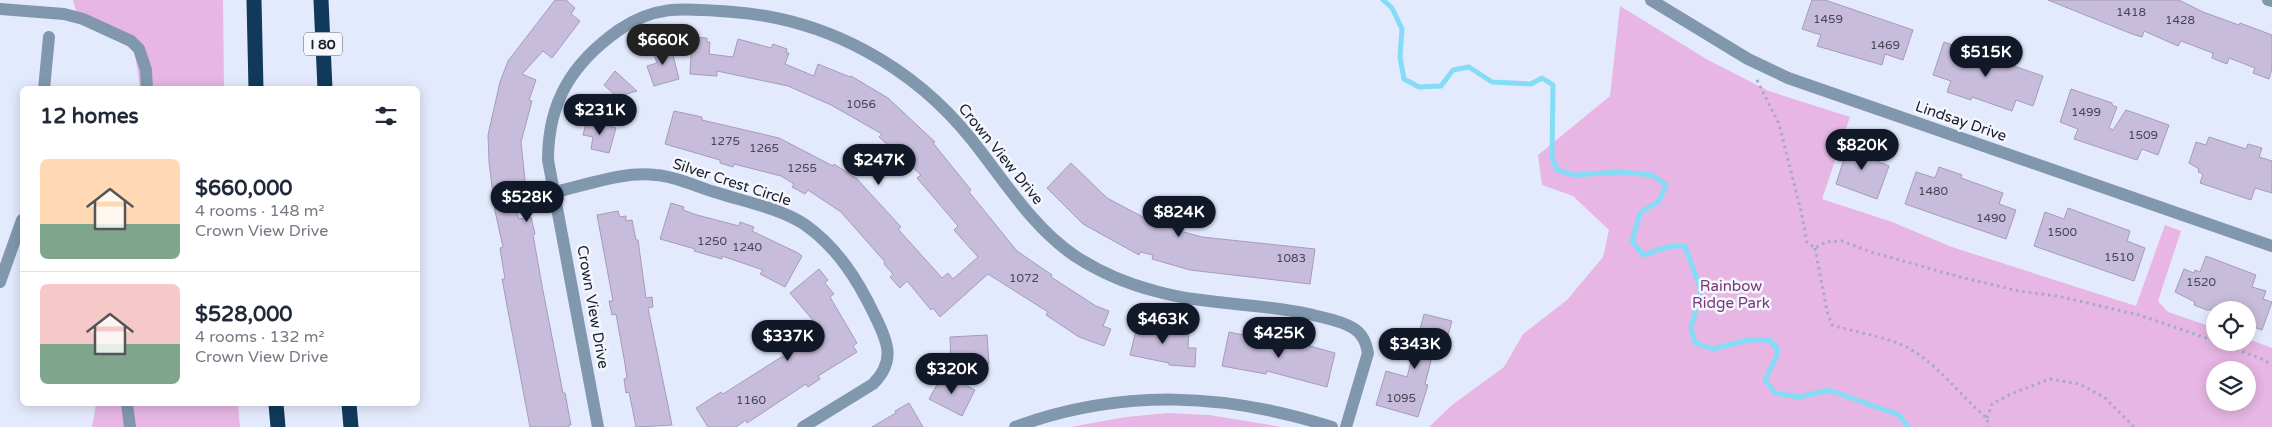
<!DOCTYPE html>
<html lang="en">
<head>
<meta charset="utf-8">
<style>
	:root { --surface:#fff; --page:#f6f6f7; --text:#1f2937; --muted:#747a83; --line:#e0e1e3; --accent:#111827 }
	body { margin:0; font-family:"Varela Round",sans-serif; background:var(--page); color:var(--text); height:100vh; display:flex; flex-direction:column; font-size:19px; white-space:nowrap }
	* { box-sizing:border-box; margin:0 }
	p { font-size:16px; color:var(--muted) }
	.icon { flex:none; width:28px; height:28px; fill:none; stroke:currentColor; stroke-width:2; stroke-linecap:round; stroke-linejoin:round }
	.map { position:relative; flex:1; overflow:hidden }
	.drawer { position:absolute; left:20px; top:86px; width:400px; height:320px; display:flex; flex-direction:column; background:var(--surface); border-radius:8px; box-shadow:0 2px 12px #0003 }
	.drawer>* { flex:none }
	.controls { position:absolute; left:2206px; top:301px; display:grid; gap:10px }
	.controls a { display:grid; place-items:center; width:50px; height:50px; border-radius:50%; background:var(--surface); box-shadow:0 2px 12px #0003; font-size:25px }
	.price { position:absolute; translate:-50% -42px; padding:0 11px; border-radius:18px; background:var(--accent); color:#fff; font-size:16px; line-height:32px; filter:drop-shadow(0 1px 2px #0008) }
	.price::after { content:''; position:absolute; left:50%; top:30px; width:15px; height:11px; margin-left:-8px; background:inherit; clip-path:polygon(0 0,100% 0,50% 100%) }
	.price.selected { background:#222; color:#fff }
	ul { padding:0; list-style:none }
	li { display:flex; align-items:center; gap:15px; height:125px; padding:0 20px }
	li+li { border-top:1px solid var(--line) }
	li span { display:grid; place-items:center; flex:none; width:140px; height:100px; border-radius:8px; color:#555 }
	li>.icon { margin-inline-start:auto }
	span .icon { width:60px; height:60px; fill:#fffc; stroke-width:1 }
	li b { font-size:21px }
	h2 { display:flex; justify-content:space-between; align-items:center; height:60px; padding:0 20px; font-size:21px }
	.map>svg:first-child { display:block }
	.green { fill:#e7b6e4; fill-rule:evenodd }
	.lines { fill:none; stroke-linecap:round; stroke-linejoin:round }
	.stream { stroke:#85dcf6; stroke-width:5 }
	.building { fill:#c7bcdb; stroke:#a69bb9 }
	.path { stroke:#a6abbc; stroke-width:3; stroke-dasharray:2.5 4; stroke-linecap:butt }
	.minor { stroke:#8097ad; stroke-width:12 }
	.highway { stroke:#10395a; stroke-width:15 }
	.labels { text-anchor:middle; stroke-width:5; stroke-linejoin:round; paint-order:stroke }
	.number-label { font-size:12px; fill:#464656 }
	.shield { fill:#f5f7fe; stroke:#5c5f69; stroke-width:1 }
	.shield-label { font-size:14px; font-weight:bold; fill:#1b1e29 }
	.street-label { font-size:15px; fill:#1b1e29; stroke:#f5f7fe }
	.park-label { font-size:15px; fill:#783976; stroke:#f5f7fe }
</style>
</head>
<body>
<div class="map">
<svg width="2272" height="427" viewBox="0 0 2272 427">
	<rect width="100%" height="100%" fill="#e4eafd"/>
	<!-- green -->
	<path class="green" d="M73,0h150l1,89h-84l-5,-36 -12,-14 -46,-24z
		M1620,6l88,54 61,31 81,26 -28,82 70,23 60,25 184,59 29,-81 16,6 -23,70 10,11 47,16v14h33v-3l24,9v79h-843l23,-22 52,-38 19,-33 44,-34 36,-43 6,-27 -36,-34 -31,-11 -4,-30 72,-59zM2215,370h33v32h-33z
		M96,404h142l2,23h-148z
		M1168,413l41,2 73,12h-212l56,-10z"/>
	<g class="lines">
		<!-- stream -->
		<path class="stream" d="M1383,0l9,8 10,21 -2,28 4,22 15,8 22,-1 12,-16 16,-3 23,15 39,2 11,-6 11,7 -1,73 5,12 18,5 44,-3 33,3 14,10 -7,16 -19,12 -8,28 11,14 28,-9h14l16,44 -10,38 4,15 18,6 35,-9h21l8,8v7l-12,25 10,13 23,4 31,-7 70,25 9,12"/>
	</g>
	<!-- building -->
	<path class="building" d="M555,0h11l9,8 -4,6 9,7 -28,37 -9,-7 -21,23 14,6 -7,20 3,1 -11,41 5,48 -11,2v14l4,13 12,-2 4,17 -2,1 10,56 20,102h2l6,32h-3l1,2h-39l-28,-148h3l-5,-31 3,-1 -8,-36 -6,-49 -1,-27 12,-53 8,-21z
		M1812,0h13l88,30 -10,30 -18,-6 -3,11 -65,-19 4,-11 -19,-6z
		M2048,0h131l24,12 36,13 1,-2 32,12v34l-3,10 -16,-6 2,-5 -26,-10 -2,6 -15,-6 1,-5 -32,-12 -3,5 -34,-15 -2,6 -10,-3z
		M692,37l15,1v4h3l-1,12 24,3 5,-18 33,9 2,-4 14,5 -1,4h3l-4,11 29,12 4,-12 32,13 1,-1 37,22 47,44 -2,1 38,47 -2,2 48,59 35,24 -1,2 45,29 13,5 -6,15 8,3 -7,17 -25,-9 -33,-22 2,-3 -60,-38 -48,43 -7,-9 -2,2 -24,-29 -7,7 -10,-11 3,-3 -9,-10 1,-2 -44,-50 -33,-22 -3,4 -13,-7 2,-3 -13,-8 -47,-12 -1,3 -13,-4v-3l-55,-16 9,-33 28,6v3l77,18 54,28 1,-2 23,15 44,48 -3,2 44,49 6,-5 5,6 25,-22 -24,-27 4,-4 -41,-48 4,-3 -42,-38 3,-3 -51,-29 -43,-19 -71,-15v5l-27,-2z
		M1944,42l99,34 -10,30 -17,-6 -4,11 -40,-14 -1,3 -24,-8 4,-11 -18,-6z
		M670,43l9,36 -25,7 -7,-20 10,-3 -4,-11 3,-1 -1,-4z
		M615,71l22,20 -20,6 -13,-12z
		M2071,89l41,14v2l5,2 -8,21 4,2 13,-20 43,15 -11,30 -16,-6 -5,11 -63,-21 4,-10 -18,-7z
		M587,119l29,9 -7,25 -18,-4 2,-12 -10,-2z
		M2209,137l37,12 2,-5 14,4 -3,9 13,4v32l-17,-5 -4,12 -51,-17 3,-9 -5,-2 1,-3 -10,-6 7,-21 10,3z
		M1850,140l24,8 -4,10 19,8 -12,33 -41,-15z
		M1071,163l36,35 51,27 44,12 113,12 -5,35 -120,-14 -38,-11 1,-4 -13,-3 -1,3 -56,-31 -36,-36z
		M1939,167l23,8 -1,3 42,15 -4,11 17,6 -10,29 -101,-35 11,-32 19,6z
		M671,203l13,4 -1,3 14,5 42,11 1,-4 14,5 -2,4 46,22 4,3 -17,31 -25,-13 3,-4 -41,-14v3l-28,-8 1,-2 -35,-10z
		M2068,208l62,23 -3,10 18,7 -11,33 -100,-35 11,-34 19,7z
		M618,211l2,6 6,-1v5l6,-1 4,20h2l8,58 6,-1 1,10 -5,1 24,117 -36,2 -7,-35 -3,1 -2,-14 3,-1 -2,-14 -9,-50 -4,1 -3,-14h4l-16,-86z
		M2206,256l50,19 -4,12 14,4 -3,8 9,3 -10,28 -14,-5v-15h-41l-13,-5 1,-3 -20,-10 9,-23 10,4 1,-3 5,2z
		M819,269l9,11 -3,3 9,11 -4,3 27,46 -4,3 4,6 -39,24 2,3 -12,8 -2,-3 -59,39 -1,-3 -10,7h-28l-12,-19 25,-16 2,2 60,-38 1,2 35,-22 -2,-2 5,-3 -32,-38z
		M1424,314l28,7 -10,35 -9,-3 -8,31 3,1 -10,32 -42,-12 10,-34 21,6z
		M1138,322l32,7 19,1 -1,18h8l-1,19 -26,-2v-2l-39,-8z
		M1229,332l62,13 1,-4 43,12 -8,34 -60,-16 -1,3 -44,-8z
		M987,335l2,29 -38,3 -1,-30z
		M943,374l32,16 -13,26 -33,-17z
		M909,403l14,24h-51l24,-14 -1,-2z"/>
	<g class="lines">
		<!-- path -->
		<path class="path" d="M1757,80l22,44 22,87 6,31 8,6 11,-6 16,-1 29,11 89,25 59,14 38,5 82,19 76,26
			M1815,248l12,63 5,14c25,8 55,11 78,24 31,18 50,47 77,69l1,9
			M2218,342l46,18 8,5
			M1987,418l5,-14 21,-11 37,-14 29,5 25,13 30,30"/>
		<!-- minor -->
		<path class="minor" d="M1651,0l97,59 40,19 484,168
			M2268,0l4,1
			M0,9l64,5 19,5 48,22 8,8 7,21 1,19
			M44,89l5,-52
			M555,192c32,-7 68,-21 101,-17 19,1 44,13 62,18 28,9 61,15 86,31 33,23 54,56 71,92 13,26 21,45 -2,68l-70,43
			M0,282l22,-62
			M127,404l3,23
			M598,427l-50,-267c0,-58 24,-97 71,-130 38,-27 70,-21 114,-18 94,7 180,54 239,128 32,40 60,87 103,116 23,15 53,28 80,35 50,14 103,12 154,23 15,4 31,6 44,14 10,6 13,15 15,25l-22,74
			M1015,427c107,-39 211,-34 317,0"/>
		<!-- highway -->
		<path class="highway" d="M254,0l2,89
			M321,0l4,89
			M276,404l2,23
			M349,404l2,23"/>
	</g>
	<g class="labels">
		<!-- number labels -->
		<g class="number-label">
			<text x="2131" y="16">1418</text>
			<text x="1828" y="23">1459</text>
			<text x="2180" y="24">1428</text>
			<text x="1885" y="49">1469</text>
			<text x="861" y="108">1056</text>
			<text x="2086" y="116">1499</text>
			<text x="2143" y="139">1509</text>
			<text x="725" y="145">1275</text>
			<text x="764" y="152">1265</text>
			<text x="802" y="172">1255</text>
			<text x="1933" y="195">1480</text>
			<text x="1991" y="222">1490</text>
			<text x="2062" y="236">1500</text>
			<text x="712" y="245">1250</text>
			<text x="747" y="251">1240</text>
			<text x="2119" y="261">1510</text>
			<text x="1291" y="262">1083</text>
			<text x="1024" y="282">1072</text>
			<text x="2201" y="286">1520</text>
			<text x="1401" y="402">1095</text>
			<text x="751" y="404">1160</text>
		</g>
		<!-- shield labels -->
		<rect class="shield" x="304" y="32.5" width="38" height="23" rx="4"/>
		<g class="shield-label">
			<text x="323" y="49">I 80</text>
		</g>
		<!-- street labels -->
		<g class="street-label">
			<text transform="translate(1961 121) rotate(19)" y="5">Lindsay Drive</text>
			<text transform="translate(1001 154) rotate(51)" y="5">Crown View Drive</text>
			<text transform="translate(732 182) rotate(18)" y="5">Silver Crest Circle</text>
			<text transform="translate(593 307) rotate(80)" y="5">Crown View Drive</text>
		</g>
		<!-- park labels -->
		<g class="park-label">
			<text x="1731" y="291">Rainbow<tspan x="1731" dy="17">Ridge Park</tspan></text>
		</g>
	</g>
</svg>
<div class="controls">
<a><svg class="icon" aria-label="locate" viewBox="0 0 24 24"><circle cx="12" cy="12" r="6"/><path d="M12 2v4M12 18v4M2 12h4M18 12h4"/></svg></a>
<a><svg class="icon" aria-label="layers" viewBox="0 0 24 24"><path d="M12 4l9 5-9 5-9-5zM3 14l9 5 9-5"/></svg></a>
</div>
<b class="price selected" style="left:663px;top:66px">$660K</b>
<b class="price" style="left:1986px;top:78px">$515K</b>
<b class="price" style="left:600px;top:136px">$231K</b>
<b class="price" style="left:1862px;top:171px">$820K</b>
<b class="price" style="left:879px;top:186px">$247K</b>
<b class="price" style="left:527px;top:223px">$528K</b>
<b class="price" style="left:1179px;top:238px">$824K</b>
<b class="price" style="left:1163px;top:345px">$463K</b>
<b class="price" style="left:1279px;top:359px">$425K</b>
<b class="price" style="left:788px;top:362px">$337K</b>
<b class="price" style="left:1415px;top:370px">$343K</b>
<b class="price" style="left:952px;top:395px">$320K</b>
<section class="drawer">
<h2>12 homes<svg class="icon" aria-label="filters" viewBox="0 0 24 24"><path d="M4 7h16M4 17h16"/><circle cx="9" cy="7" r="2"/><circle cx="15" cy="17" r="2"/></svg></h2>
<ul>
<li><span style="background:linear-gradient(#ffd9b3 65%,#7fa58c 0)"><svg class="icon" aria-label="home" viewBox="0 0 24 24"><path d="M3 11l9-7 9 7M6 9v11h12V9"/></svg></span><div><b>$660,000</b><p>4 rooms · 148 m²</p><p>Crown View Drive</p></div></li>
<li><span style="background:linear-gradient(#f6c9c9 60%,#7fa58c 0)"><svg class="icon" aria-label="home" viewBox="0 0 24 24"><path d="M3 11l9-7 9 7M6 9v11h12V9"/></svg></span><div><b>$528,000</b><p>4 rooms · 132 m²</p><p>Crown View Drive</p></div></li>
</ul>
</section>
</div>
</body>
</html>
